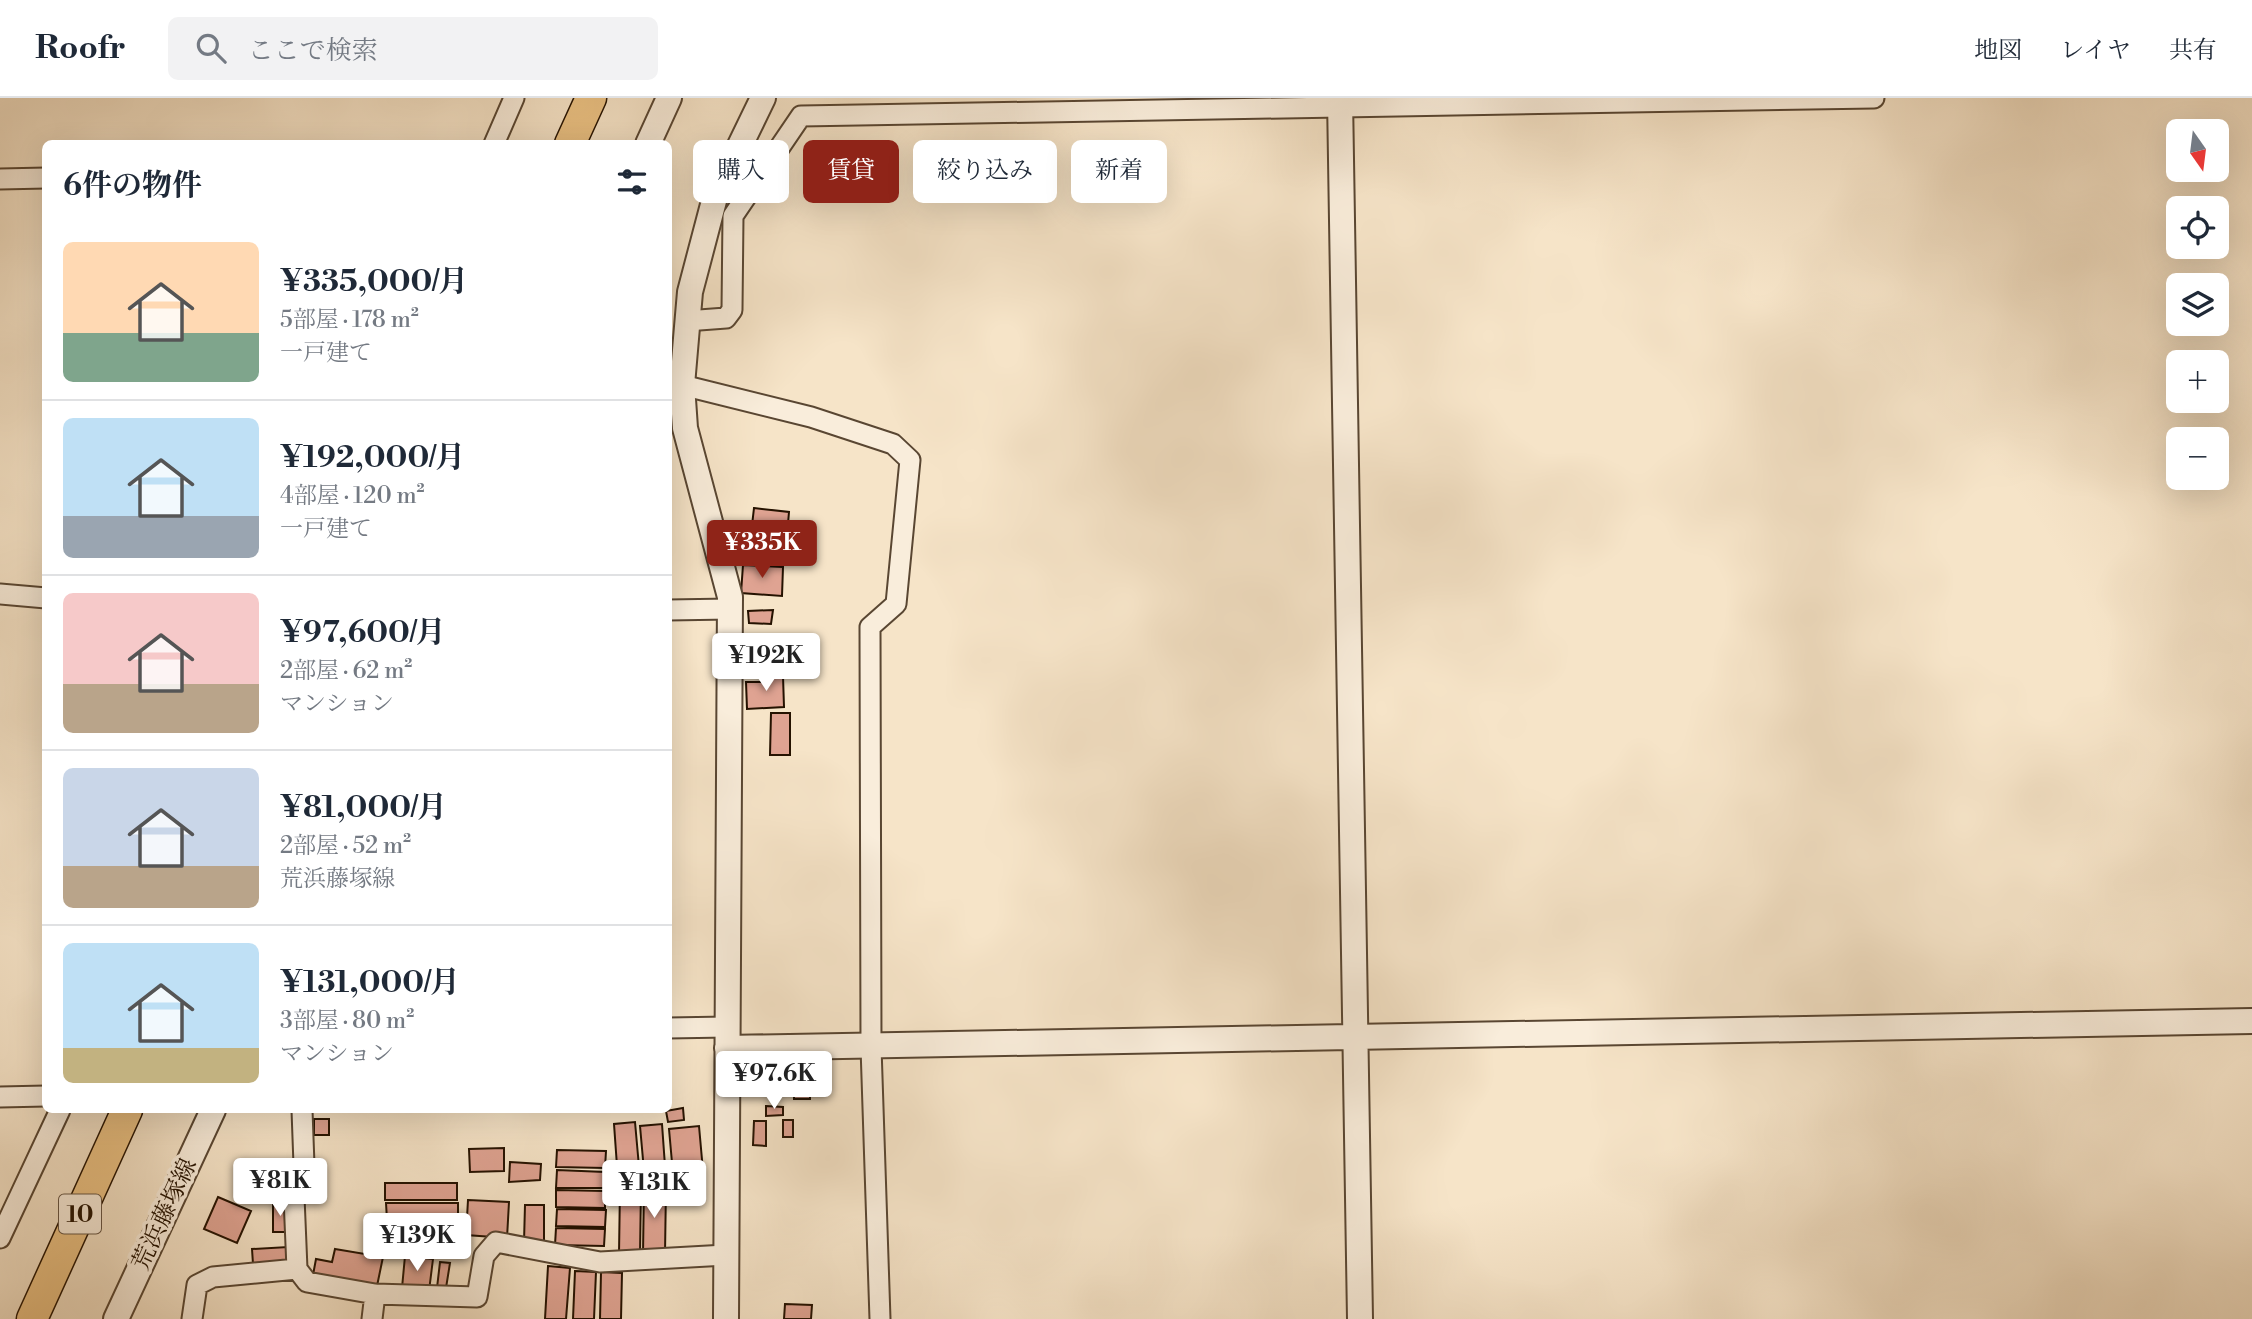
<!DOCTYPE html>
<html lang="ja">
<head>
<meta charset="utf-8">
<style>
	:root { --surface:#fff; --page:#f2f2f3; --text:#1f2937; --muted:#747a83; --line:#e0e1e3; --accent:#8f2418 }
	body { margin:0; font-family:"Libre Bodoni","Noto Serif JP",serif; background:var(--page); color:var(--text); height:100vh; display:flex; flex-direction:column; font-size:26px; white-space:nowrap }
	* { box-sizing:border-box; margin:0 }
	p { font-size:23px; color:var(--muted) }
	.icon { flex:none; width:38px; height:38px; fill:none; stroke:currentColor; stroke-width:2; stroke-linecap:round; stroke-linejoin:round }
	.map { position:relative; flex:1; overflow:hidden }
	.sheet { position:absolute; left:42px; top:42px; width:630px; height:973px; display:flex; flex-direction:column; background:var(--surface); border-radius:10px; box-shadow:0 7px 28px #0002 }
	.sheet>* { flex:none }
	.hud { position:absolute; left:693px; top:42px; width:665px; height:63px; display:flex; gap:14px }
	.needle { width:46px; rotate:166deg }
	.fabs { position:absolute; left:2166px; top:21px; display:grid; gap:14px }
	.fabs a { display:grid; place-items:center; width:63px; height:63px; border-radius:10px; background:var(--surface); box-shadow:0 7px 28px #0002; font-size:35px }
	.price { position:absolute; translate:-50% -60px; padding:0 16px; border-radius:7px; background:#fff; color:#222; font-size:23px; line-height:46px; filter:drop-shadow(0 2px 4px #0008) }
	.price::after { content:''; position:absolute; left:50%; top:42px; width:21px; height:16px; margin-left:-10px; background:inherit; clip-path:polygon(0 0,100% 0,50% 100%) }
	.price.on { background:var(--accent); color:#fff }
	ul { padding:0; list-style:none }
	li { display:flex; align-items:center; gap:21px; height:175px; padding:0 21px }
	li+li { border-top:2px solid var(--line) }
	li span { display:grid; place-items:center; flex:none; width:196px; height:140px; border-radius:10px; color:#555 }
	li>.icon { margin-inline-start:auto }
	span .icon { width:84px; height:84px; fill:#fffc; stroke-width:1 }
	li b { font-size:30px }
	h2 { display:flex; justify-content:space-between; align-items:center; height:84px; padding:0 21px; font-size:30px }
	.chip { padding:0 24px; border-radius:10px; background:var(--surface); box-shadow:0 7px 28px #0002; font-size:24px; line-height:63px }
	.chip.on { background:var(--accent); color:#fff }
	header { display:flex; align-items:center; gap:42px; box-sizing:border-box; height:98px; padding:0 35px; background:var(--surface); border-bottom:2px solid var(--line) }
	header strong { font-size:33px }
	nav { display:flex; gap:38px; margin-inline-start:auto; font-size:24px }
	.search { width:490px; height:63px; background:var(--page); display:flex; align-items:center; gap:18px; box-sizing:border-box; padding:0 24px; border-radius:10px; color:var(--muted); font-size:26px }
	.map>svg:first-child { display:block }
	.building { fill:#dfa392; stroke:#251200; stroke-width:2 }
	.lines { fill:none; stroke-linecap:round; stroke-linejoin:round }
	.minor-casing { stroke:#594632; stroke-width:23 }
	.tertiary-casing { stroke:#594632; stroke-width:28 }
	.primary-casing { stroke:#251200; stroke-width:33 }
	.minor { stroke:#f9eddb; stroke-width:19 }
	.tertiary { stroke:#f9eddb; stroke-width:24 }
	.primary { stroke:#ebc284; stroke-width:30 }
	.labels { text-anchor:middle; stroke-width:7; stroke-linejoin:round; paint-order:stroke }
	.shield { fill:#f9eddb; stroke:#655442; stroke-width:2 }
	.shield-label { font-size:23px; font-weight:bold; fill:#251200 }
	.street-label { font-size:24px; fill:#251200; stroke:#f9eddb }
</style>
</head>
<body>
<header>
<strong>Roofr</strong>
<div class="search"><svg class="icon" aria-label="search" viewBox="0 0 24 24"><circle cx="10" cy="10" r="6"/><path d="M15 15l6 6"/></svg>ここで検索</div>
<nav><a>地図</a><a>レイヤ</a><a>共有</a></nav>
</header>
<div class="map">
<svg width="2252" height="1221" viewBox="0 0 2252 1221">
	<rect width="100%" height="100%" fill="#f6e4c8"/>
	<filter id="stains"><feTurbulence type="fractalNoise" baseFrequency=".00286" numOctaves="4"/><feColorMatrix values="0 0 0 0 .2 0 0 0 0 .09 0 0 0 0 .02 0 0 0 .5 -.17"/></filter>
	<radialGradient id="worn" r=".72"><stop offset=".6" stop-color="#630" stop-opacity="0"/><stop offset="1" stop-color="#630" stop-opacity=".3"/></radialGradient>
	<!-- building -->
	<path class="building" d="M754,410l35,4 -3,35 -36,-4z
		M743,467l40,2 -1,29 -41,-3z
		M773,512l-2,14 -22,-1 -1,-12z
		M783,578l1,31 -37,2 -1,-27h15v-5z
		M771,615h19v42h-20z
		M794,992h16v9h-16z
		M766,1008l17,1v8l-17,1z
		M683,1010l1,12 -16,2 -2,-11z
		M314,1021h15v16h-15z
		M783,1022h10v17h-10z
		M754,1023h12v25l-13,-1z
		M635,1024l5,56 -22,2 -4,-56z
		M662,1026l4,56 -21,2 -5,-56z
		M699,1028l5,56 -30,3 -5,-56z
		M504,1050v23l-34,1 -1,-23z
		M557,1052l49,1 -1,17 -49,-1z
		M510,1064l31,2 -1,16 -31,2z
		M557,1072l48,2v16h-49z
		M385,1085h72v17h-72z
		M644,1088h22l-1,68h-22z
		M620,1089h21l-1,68 -21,-1z
		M556,1092l49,1v17l-49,-1z
		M218,1099l33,14 -14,32 -33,-14z
		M468,1102l41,2 -2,36 -41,-3z
		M386,1105h72v17h-71z
		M273,1107h14l-1,27h-13z
		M525,1107h19v37h-20z
		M557,1111l49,1 -1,17 -49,-1z
		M556,1130l49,1 -1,17 -49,-1z
		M288,1149l1,15 -36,2 -1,-15z
		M335,1151l48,8 -6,29 -64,-11 3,-16 16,3z
		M405,1158l28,3 -4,32 -27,-3z
		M440,1164l10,1 -4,25h-9z
		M548,1168l22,2 -4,51h-21z
		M575,1173l21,1 -2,47h-21z
		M601,1174l21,1 -1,46h-21z
		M785,1206l27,1 -1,14h-27z"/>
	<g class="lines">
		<defs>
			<path id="minor" d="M494,46l20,-46
				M0,81l46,-1
				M686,223l40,-3 6,-8 1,-94 68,-100 1073,-18
				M682,287l129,32 82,27 17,16 -14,144 -26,23 1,420 9,272
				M0,496l46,4
				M668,512l62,-1
				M668,930l59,-1
				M0,999l46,-1
				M302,1012l2,55 -10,32 3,72 10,13 68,12 102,3 7,-41 12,-14 104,20 126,-7
				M0,1140l60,-128
				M192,1221l5,-34 16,-8 84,-8
				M372,1221l3,-25"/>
			<path id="tertiary" d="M1340,0l20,1221
				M648,46l21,-46
				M727,950l1525,-27
				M116,1221l97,-209
				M726,1221l4,-722 -45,-169 -3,-43 8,-93 25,-95 48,-99"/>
			<path id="primary" d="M570,46l21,-46
				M32,1221l95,-209"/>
		</defs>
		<!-- minor casing -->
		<use href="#minor" class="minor-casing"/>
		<!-- tertiary casing -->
		<use href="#tertiary" class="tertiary-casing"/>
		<!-- primary casing -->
		<use href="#primary" class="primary-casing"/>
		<!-- minor -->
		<use href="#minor" class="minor"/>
		<!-- tertiary -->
		<use href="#tertiary" class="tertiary"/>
		<!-- primary -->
		<use href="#primary" class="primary"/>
	</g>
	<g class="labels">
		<!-- shield labels -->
		<rect class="shield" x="59" y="1096.5" width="42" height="39" rx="5"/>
		<g class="shield-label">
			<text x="80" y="1124">10</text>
		</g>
		<!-- street labels -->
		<g class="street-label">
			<text transform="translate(164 1116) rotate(-65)" y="8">荒浜藤塚線</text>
		</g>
	</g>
	<rect width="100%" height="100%" filter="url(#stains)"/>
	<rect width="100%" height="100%" fill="url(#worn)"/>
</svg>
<div class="fabs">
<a><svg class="needle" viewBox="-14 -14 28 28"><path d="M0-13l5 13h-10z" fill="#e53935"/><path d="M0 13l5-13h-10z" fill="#747a83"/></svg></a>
<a><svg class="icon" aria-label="locate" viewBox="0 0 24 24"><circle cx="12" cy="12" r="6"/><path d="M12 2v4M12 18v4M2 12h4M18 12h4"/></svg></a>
<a><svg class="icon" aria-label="layers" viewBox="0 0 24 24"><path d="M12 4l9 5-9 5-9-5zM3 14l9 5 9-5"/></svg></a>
<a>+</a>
<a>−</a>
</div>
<b class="price on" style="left:762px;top:482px">¥335K</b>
<b class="price" style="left:766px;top:595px">¥192K</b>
<b class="price" style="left:774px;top:1013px">¥97.6K</b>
<b class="price" style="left:280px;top:1120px">¥81K</b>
<b class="price" style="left:654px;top:1122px">¥131K</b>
<b class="price" style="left:417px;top:1175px">¥139K</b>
<div class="hud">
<a class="chip">購入</a>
<a class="chip on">賃貸</a>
<a class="chip">絞り込み</a>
<a class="chip">新着</a>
</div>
<section class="sheet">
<h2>6件の物件<svg class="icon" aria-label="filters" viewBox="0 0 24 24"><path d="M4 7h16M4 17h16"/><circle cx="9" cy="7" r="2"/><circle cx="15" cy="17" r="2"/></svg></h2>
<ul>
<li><span style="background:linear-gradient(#ffd9b3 65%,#7fa58c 0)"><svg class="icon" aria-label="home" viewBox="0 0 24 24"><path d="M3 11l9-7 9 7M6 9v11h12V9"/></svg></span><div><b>¥335,000/月</b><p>5部屋 · 178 m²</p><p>一戸建て</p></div></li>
<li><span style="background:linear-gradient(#bfe0f5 70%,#9aa5b1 0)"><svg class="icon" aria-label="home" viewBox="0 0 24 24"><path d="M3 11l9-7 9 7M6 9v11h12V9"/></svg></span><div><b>¥192,000/月</b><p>4部屋 · 120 m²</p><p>一戸建て</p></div></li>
<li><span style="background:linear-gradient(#f6c9c9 65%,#b9a48a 0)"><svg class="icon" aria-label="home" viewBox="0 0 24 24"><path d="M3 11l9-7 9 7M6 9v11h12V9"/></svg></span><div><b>¥97,600/月</b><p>2部屋 · 62 m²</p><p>マンション</p></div></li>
<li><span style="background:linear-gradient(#c9d6e8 70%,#b9a48a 0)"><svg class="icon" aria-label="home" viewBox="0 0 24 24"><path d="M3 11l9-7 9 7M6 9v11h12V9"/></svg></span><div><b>¥81,000/月</b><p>2部屋 · 52 m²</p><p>荒浜藤塚線</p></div></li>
<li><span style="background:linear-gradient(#bfe0f5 75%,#c2b280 0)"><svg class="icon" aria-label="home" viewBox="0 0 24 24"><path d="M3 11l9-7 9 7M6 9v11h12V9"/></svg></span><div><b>¥131,000/月</b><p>3部屋 · 80 m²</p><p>マンション</p></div></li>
</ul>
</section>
</div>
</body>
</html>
